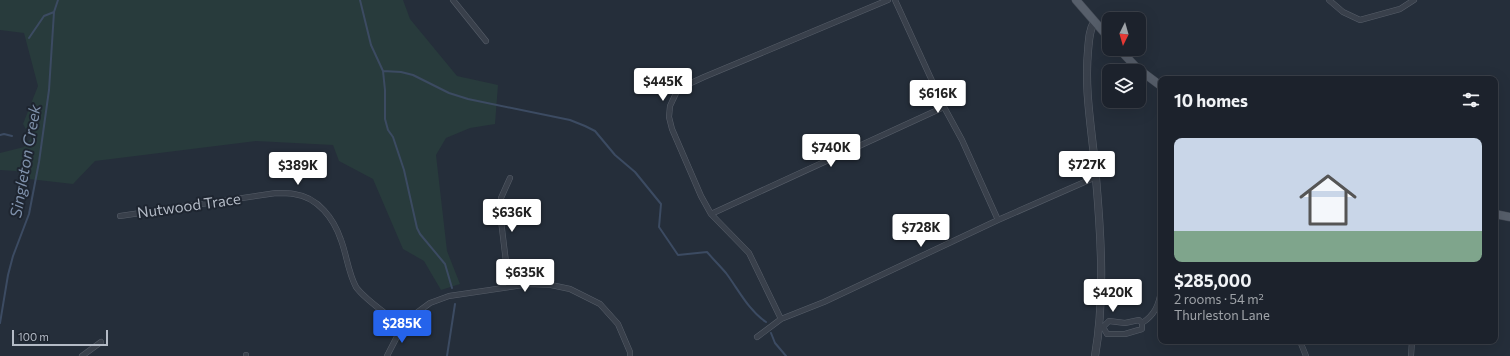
<!DOCTYPE html>
<html lang="en">
<head>
<meta charset="utf-8">
<style>
	:root { --surface:#1c222c; --page:#292f38; --text:#f1f3f6; --muted:#a0a4a9; --line:#3a3f48; --accent:#2563eb }
	body { margin:0; font-family:Commissioner,sans-serif; background:var(--page); color:var(--text); height:100vh; display:flex; flex-direction:column; font-size:15px; white-space:nowrap }
	* { box-sizing:border-box; margin:0 }
	p { font-size:13px; color:var(--muted) }
	.icon { flex:none; width:22px; height:22px; fill:none; stroke:currentColor; stroke-width:2; stroke-linecap:round; stroke-linejoin:round }
	.map { position:relative; flex:1; overflow:hidden }
	.details { position:absolute; left:1158px; top:76px; width:340px; height:268px; display:flex; flex-direction:column; background:var(--surface); border-radius:8px; box-shadow:0 4px 16px #0002,0 0 0 1px var(--line) }
	.details>* { flex:none }
	.needle { width:26px; rotate:185deg }
	.tools { position:absolute; left:1102px; top:12px; display:grid; gap:8px }
	.tools a { display:grid; place-items:center; width:44px; height:44px; border-radius:8px; background:var(--surface); box-shadow:0 4px 16px #0002,0 0 0 1px var(--line); font-size:20px }
	.scale { position:absolute; left:12px; bottom:10px; width:96px; box-sizing:border-box; padding-left:4px; border:2px solid #b4bbc6; border-top:0; font-size:11px; line-height:14px; white-space:nowrap; color:#b4bbc6; -webkit-text-stroke:3px #1e2530; paint-order:stroke }
	.price { position:absolute; translate:-50% -34px; padding:0 9px; border-radius:4px; background:#fff; color:#222; font-size:13px; line-height:26px; filter:drop-shadow(0 1px 2px #0008) }
	.price::after { content:''; position:absolute; left:50%; top:24px; width:12px; height:9px; margin-left:-6px; background:inherit; clip-path:polygon(0 0,100% 0,50% 100%) }
	.price.active { background:var(--accent); color:#fff }
	ul { padding:0; list-style:none }
	li { display:grid; align-content:center; gap:8px; height:212px; padding:0 16px }
	li+li { border-top:1px solid var(--line) }
	li span { display:grid; place-items:center; height:124px; border-radius:8px; color:#555 }
	li>.icon { margin-inline-start:auto }
	span .icon { width:72px; height:72px; fill:#fffc; stroke-width:1 }
	li b { font-size:17px }
	h2 { display:flex; justify-content:space-between; align-items:center; height:48px; padding:0 16px; font-size:17px }
	.map>svg:first-child { display:block }
	.green { fill:#283b3c }
	.lines { fill:none; stroke-linecap:round; stroke-linejoin:round }
	.stream { stroke:#3c4b62; stroke-width:2 }
	.minor-casing { stroke:#575e69; stroke-width:6 }
	.tertiary-casing { stroke:#575e69; stroke-width:8 }
	.primary-casing { stroke:#424954; stroke-width:9 }
	.minor { stroke:#39404b; stroke-width:5 }
	.tertiary { stroke:#39404b; stroke-width:7 }
	.primary { stroke:#575f6b; stroke-width:8 }
	.labels { text-anchor:middle; stroke-width:4; stroke-linejoin:round; paint-order:stroke }
	.street-label { font-size:15px; fill:#b4bbc6; stroke:#1e2530 }
	.water-label { font-size:16px; font-style:italic; fill:#7f91ab; stroke:#1e2530 }
</style>
</head>
<body>
<div class="map">
<svg width="1510" height="356" viewBox="0 0 1510 356">
	<rect width="100%" height="100%" fill="#252e3a"/>
	<!-- green -->
	<path class="green" d="M0,0h403l7,19 47,57 41,9 -3,39 -25,4 -24,10 -10,17 11,96 13,33 -19,6 -17,-29 -21,-12 -30,-70 -34,-18 -6,-16 -77,-4 -161,20 -22,23 -44,-5 -13,-8 -16,-1v-17l24,-6 7,-9 -8,-14 15,-38 -14,-53 -24,-3z"/>
	<g class="lines">
		<!-- stream -->
		<path class="stream" d="M360,0l11,45 12,26 2,19v29l3,11 5,7 11,33 13,58 3,6 25,30 7,24
			M29,38l15,-22 10,-4
			M383,71l18,1 12,3 36,18 19,6 102,21 15,6 10,5 20,24 20,17 26,32 -2,23 19,28 29,-3c6,7 13,14 19,21 12,16 23,38 40,49
			M0,135l4,-1 8,2
			M0,323l8,-48 5,-19 16,-42 10,-52 10,-72 5,-78 4,-12
			M771,333l4,10 11,13
			M447,356l8,-52"/>
		<defs>
			<path id="minor" d="M453,0l33,41
				M895,0l49,107 18,33 36,80
				M1329,0l14,12 17,8 40,-11 14,-9
				M711,214l233,-107
				M120,216l156,-23c6,0 12,0 18,1 24,3 40,25 47,46 6,16 7,32 15,47 9,13 33,28 46,40
				M509,287l-9,-75 1,-14 9,-20
				M781,319l-32,-66 -38,-39 -10,-18 -29,-67 -3,-12 1,-11 8,-17 26,-12 184,-77
				M1099,326l4,1 4,7h18l17,-5v-6c13,-8 17,-19 19,-32
				M1103,327l6,-6 16,2 14,-3 3,3
				M757,337l24,-18 43,-17 174,-82 98,-43
				M1300,341l6,15
				M82,356l19,-14
				M246,356v-1
				M387,356l15,-29 9,-10 19,-14 19,-7 81,-12 21,1 19,4 30,15 18,20 12,28v4
				M1411,356l1,-15"/>
			<path id="tertiary" d="M1094,22c-5,9 -5,18 -6,29 -4,43 5,84 8,127 5,57 9,121 -1,178"/>
			<path id="primary" d="M1076,0l33,38
				M1119,49l18,19 24,18
				M1495,214l15,3"/>
		</defs>
		<!-- minor casing -->
		<use href="#minor" class="minor-casing"/>
		<!-- tertiary casing -->
		<use href="#tertiary" class="tertiary-casing"/>
		<!-- primary casing -->
		<use href="#primary" class="primary-casing"/>
		<!-- minor -->
		<use href="#minor" class="minor"/>
		<!-- tertiary -->
		<use href="#tertiary" class="tertiary"/>
		<!-- primary -->
		<use href="#primary" class="primary"/>
	</g>
	<g class="labels">
		<!-- street labels -->
		<g class="street-label">
			<text transform="translate(189 206) rotate(-8)" y="5">Nutwood Trace</text>
		</g>
		<!-- water labels -->
		<g class="water-label">
			<text transform="translate(25 161) rotate(-80)" y="6">Singleton Creek</text>
		</g>
	</g>
</svg>
<div class="tools">
<a><svg class="needle" viewBox="-14 -14 28 28"><path d="M0-13l5 13h-10z" fill="#e53935"/><path d="M0 13l5-13h-10z" fill="#a0a4a9"/></svg></a>
<a><svg class="icon" aria-label="layers" viewBox="0 0 24 24"><path d="M12 4l9 5-9 5-9-5zM3 14l9 5 9-5"/></svg></a>
</div>
<div class="scale">100 m</div>
<b class="price" style="left:663px;top:102px">$445K</b>
<b class="price" style="left:938px;top:114px">$616K</b>
<b class="price" style="left:831px;top:168px">$740K</b>
<b class="price" style="left:1087px;top:185px">$727K</b>
<b class="price" style="left:298px;top:186px">$389K</b>
<b class="price" style="left:512px;top:233px">$636K</b>
<b class="price" style="left:921px;top:248px">$728K</b>
<b class="price" style="left:525px;top:293px">$635K</b>
<b class="price" style="left:1113px;top:313px">$420K</b>
<b class="price active" style="left:402px;top:344px">$285K</b>
<section class="details">
<h2>10 homes<svg class="icon" aria-label="filters" viewBox="0 0 24 24"><path d="M4 7h16M4 17h16"/><circle cx="9" cy="7" r="2"/><circle cx="15" cy="17" r="2"/></svg></h2>
<ul>
<li><span style="background:linear-gradient(#c9d6e8 75%,#7fa58c 0)"><svg class="icon" aria-label="home" viewBox="0 0 24 24"><path d="M3 11l9-7 9 7M6 9v11h12V9"/></svg></span><div><b>$285,000</b><p>2 rooms · 54 m²</p><p>Thurleston Lane</p></div></li>
</ul>
</section>
</div>
</body>
</html>
